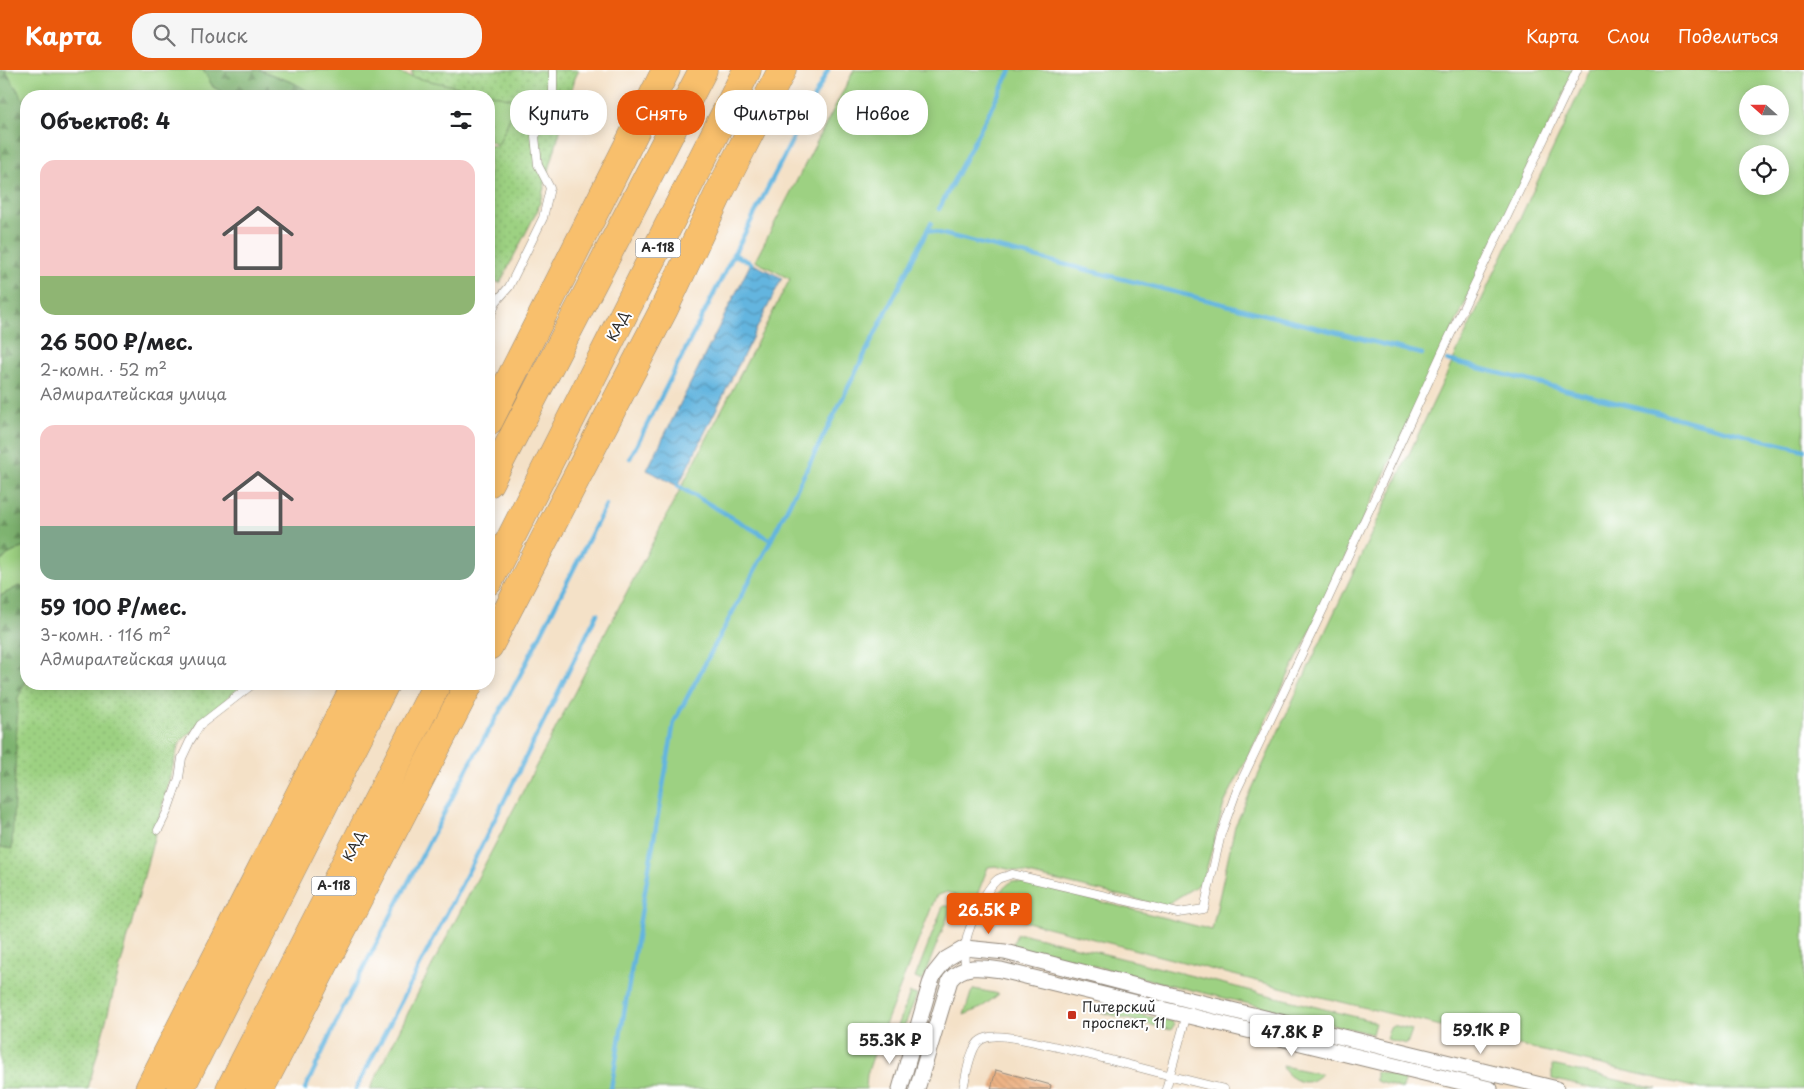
<!DOCTYPE html>
<html lang="ru">
<head>
<meta charset="utf-8">
<style>
	:root { --surface:#fff; --page:#f6f6f6; --text:#202124; --muted:#757577; --accent:#ea580c }
	body { margin:0; font-family:"Playpen Sans",sans-serif; background:var(--page); color:var(--text); height:100vh; display:flex; flex-direction:column; font-size:19px; white-space:nowrap }
	* { box-sizing:border-box; margin:0 }
	p { font-size:16px; color:var(--muted) }
	.icon { flex:none; width:28px; height:28px; fill:none; stroke:currentColor; stroke-width:2; stroke-linecap:round; stroke-linejoin:round }
	.map { position:relative; flex:1; overflow:hidden }
	.sheet { position:absolute; left:20px; top:20px; width:475px; height:600px; display:flex; flex-direction:column; background:var(--surface); border-radius:20px; box-shadow:0 2px 12px #0003 }
	.sheet>* { flex:none }
	.guide { position:absolute; left:510px; top:20px; width:475px; height:45px; display:flex; gap:10px }
	.needle { width:32px; rotate:291deg }
	.controls { position:absolute; left:1739px; top:15px; display:grid; gap:10px }
	.controls a { display:grid; place-items:center; width:50px; height:50px; border-radius:50%; background:var(--surface); box-shadow:0 2px 12px #0003; font-size:25px }
	.price { position:absolute; translate:-50% -42px; padding:0 11px; border-radius:5px; background:#fff; color:#222; font-size:16px; line-height:32px; filter:drop-shadow(0 1px 2px #0008) }
	.price::after { content:''; position:absolute; left:50%; top:30px; width:15px; height:11px; margin-left:-8px; background:inherit; clip-path:polygon(0 0,100% 0,50% 100%) }
	.price.current { background:var(--accent); color:#fff }
	ul { padding:0; list-style:none }
	li { display:grid; align-content:center; gap:10px; height:265px; padding:0 20px }
	li span { display:grid; place-items:center; height:155px; border-radius:15px; color:#555 }
	li>.icon { margin-inline-start:auto }
	span .icon { width:90px; height:90px; fill:#fffc; stroke-width:1 }
	li b { font-size:21px }
	h2 { display:flex; justify-content:space-between; align-items:center; height:60px; padding:0 20px; font-size:21px }
	.pill { padding:0 18px; border-radius:20px; background:var(--surface); box-shadow:0 2px 12px #0003; font-size:18px; line-height:45px }
	.pill.current { background:var(--accent); color:#fff }
	header { display:flex; align-items:center; gap:30px; box-sizing:border-box; height:70px; padding:0 25px; background:var(--accent); color:#fff }
	header strong { font-size:24px }
	nav { display:flex; gap:28px; margin-inline-start:auto; font-size:18px }
	.search { width:350px; height:45px; background:var(--page); display:flex; align-items:center; gap:12px; box-sizing:border-box; padding:0 18px; border-radius:20px; color:var(--muted); font-size:19px }
	.map>svg:first-child { display:block }
	.grass { fill:#9dd182; stroke:#647e56; fill-rule:evenodd }
	.forest { fill:url(#forest-firs); stroke:#546f4e }
	.garden { fill:url(#garden-dots); stroke:#647e56 }
	.water { fill:url(#water-waves); stroke:#487085 }
	.lines { fill:none; stroke-linecap:round; stroke-linejoin:round }
	.stream { stroke:#64b5df; stroke-width:4.5 }
	.building { fill:url(#building-back-hatch) }
	.lane-casing { stroke:#908679; stroke-width:9 }
	.street-casing { stroke:#908679; stroke-width:17 }
	.highway-casing { stroke:#908679; stroke-width:29 }
	.lane { stroke:#fff; stroke-width:8 }
	.street { stroke:#fff; stroke-width:15 }
	.highway { stroke:#f8bf6c; stroke-width:28 }
	.poi-dot { fill:#c8321e; stroke:#fff; stroke-width:2 }
	.labels { text-anchor:middle; stroke-width:4; stroke-linejoin:round; paint-order:stroke }
	.shield { fill:#fff; stroke:#6b6b6b; stroke-width:1 }
	.shield-label { font-size:12px; font-weight:bold; fill:#2b2b2b }
	.street-label { font-size:14px; fill:#2b2b2b; stroke:#fff }
	.poi-label { font-size:14px; fill:#2b2b2b; stroke:#fff; text-anchor:start }
</style>
</head>
<body>
<header>
<strong>Карта</strong>
<div class="search"><svg class="icon" aria-label="search" viewBox="0 0 24 24"><circle cx="10" cy="10" r="6"/><path d="M15 15l6 6"/></svg>Поиск</div>
<nav><a>Карта</a><a>Слои</a><a>Поделиться</a></nav>
</header>
<div class="map">
<svg width="1804" height="1019" viewBox="0 0 1804 1019">
	<defs>
		<pattern id="forest-firs" width="22" height="20" patternUnits="userSpaceOnUse" patternTransform="scale(1.25)"><rect width="22" height="20" fill="#7eb370"/><path d="M5 1l3.5 6h-7zM16 11l3.5 6h-7z" fill="#67925c"/></pattern>
		<pattern id="garden-dots" width="8" height="8" patternUnits="userSpaceOnUse" patternTransform="scale(1.25)"><rect width="8" height="8" fill="#9dd182"/><path d="M2 2h.1M6 6h.1" fill="none" stroke="#87b470" stroke-width="1.8" stroke-linecap="round"/></pattern>
		<pattern id="water-waves" width="16" height="10" patternUnits="userSpaceOnUse" patternTransform="scale(1.25)"><rect width="16" height="10" fill="#64b5df"/><path d="M0 5q4-4 8 0t8 0" fill="none" stroke="#5393b5"/></pattern>
		<pattern id="building-back-hatch" width="6" height="6" patternUnits="userSpaceOnUse" patternTransform="scale(1.25)"><rect width="6" height="6" fill="#eeb486"/><path d="M-1 5l2 2M0 0l6 6M5-1l2 2" fill="none" stroke="#cc9b74"/></pattern>
	</defs>
	<rect width="100%" height="100%" fill="#fff"/>
	<filter id="ink" filterUnits="userSpaceOnUse"><feTurbulence type="fractalNoise" baseFrequency=".02" numOctaves="2"/><feDisplacementMap in="SourceGraphic" scale="10" xChannelSelector="R" yChannelSelector="G"/><feConvolveMatrix kernelMatrix="1 2 1 2 8 2 1 2 1" color-interpolation-filters="sRGB"/></filter>
	<filter id="wash" filterUnits="userSpaceOnUse"><feTurbulence type="fractalNoise" baseFrequency=".0096" numOctaves="4" result="noise"/><feDisplacementMap in="SourceGraphic" scale="20" xChannelSelector="R" yChannelSelector="G"/><feGaussianBlur stdDeviation="1.12" result="paint"/><feColorMatrix in="noise" values="0 0 0 0 0 0 0 0 0 0 0 0 0 0 0 0 0 1.4 0 .05"/><feComposite in="paint" operator="in"/></filter>
	<g filter="url(#wash)">
		<rect width="100%" height="100%" fill="#f4e1c7"/>
		<!-- grass -->
		<path class="grass" d="M5,0h198l10,17 17,9h-72l-23,-5 -22,5h-87v8z
			M260,0h130l22,7 106,23 -20,45 -9,-4v-45h-173l-22,-13z
			M854,0h721l-267,566 -84,168 -21,78 -39,24 -169,-40 -7,1 -14,36 -27,-11 -11,4 -60,152 -9,26 -1,15h-496l56,-112 364,-698 -35,-18z
			M1590,0h214v1019h-103l-413,-100 -276,-71 -24,-12 10,-13 14,-12 32,6 168,43 23,-104 49,-107zM1748,24h32v32h-32zM1748,84h32v32h-32z
			M26,476v42l-7,-2 -19,10v-33l7,-8z
			M943,836h9l-30,75 -7,-3z
			M1017,864h8l347,87 3,2 -3,11 -360,-88z
			M974,919l25,5 -18,14 -17,7 7,-22z
			M910,923l7,2 -11,27 -13,18z
			M1100,942l30,1 42,8 2,4 -3,5z
			M1393,955l19,5 -5,14 -21,-5 4,-12z
			M1552,995l105,24h-63l-42,-10z
			M1283,996l39,8c-5,3 -10,8 -16,8 -8,1 -22,-8 -23,-16z
			M1376,1001l26,6 2,3 -1,9 -27,-8z"/>
		<!-- forest -->
		<path class="forest" d="M0,0h5l21,34v442l-19,9 -7,8z
			M203,0h57l34,13 22,13h-86l-17,-9z
			M19,516l7,2v92l-8,18 -6,151 -12,-2v-251z"/>
		<!-- garden -->
		<path class="garden" d="M412,0h167l-4,8 -37,131 -38,74 -11,-4v-70l1,-5 -1,-1v-57l9,-1 20,-45 -106,-23z
			M26,610v4h217l-64,59 -91,346h-88v-242l12,2 6,-151z"/>
		<!-- water -->
		<path class="water" d="M751,193l31,15 -104,208 -31,-16z"/>
		<g class="lines">
			<!-- stream -->
			<path class="stream" d="M939,139l72,-139
				M927,160l495,124
				M733,184l18,9
				M1447,290l357,90
				M630,388l198,-388
				M678,416l93,54
				M305,1019l41,-87 122,-235 50,-88 88,-174
				M356,1019l130,-252 111,-223
				M611,1019l63,-367 97,-182 160,-317"/>
		</g>
		<g id="blocks">
			<!-- building -->
			<path class="building" d="M996,1000l55,15 -1,4h-59z"/>
		</g>
	</g>
	<g filter="url(#ink)">
		<use href="#blocks" fill-opacity="0" stroke="#908679" stroke-width="1"/>
		<g class="lines">
			<defs>
				<path id="lane" d="M489,249l7,-17 13,-15 34,-69 7,-30 -12,-23 -3,-29c21,-27 18,-33 18,-66
					M158,760l9,-18 12,-34 3,-20 8,-17 10,-16 53,-41
					M965,898c0,-6 -1,-13 0,-19 1,-18 19,-59 33,-70 3,-2 10,-3 14,-5l166,39 26,-4 17,-75 16,-44 90,-189 119,-257 131,-274
					M963,1019c3,-12 7,-43 18,-49 9,-6 24,-3 34,-2 70,13 139,35 209,51
					M1166,1019l21,-75"/>
				<path id="street" d="M900,1019l30,-105 4,-10 12,-15 19,-11 40,4 185,48 367,89
					M917,1019l33,-109c13,-16 31,-13 51,-10l489,119"/>
				<path id="highway" d="M489,351l177,-351
					M489,413l214,-413
					M489,511l258,-511
					M489,576l175,-337 54,-114 64,-125
					M149,1019l207,-405
					M180,1019l205,-405
					M230,1019l207,-405
					M260,1019l209,-405"/>
			</defs>
			<!-- lane casing -->
			<use href="#lane" class="lane-casing"/>
			<!-- street casing -->
			<use href="#street" class="street-casing"/>
			<!-- highway casing -->
			<use href="#highway" class="highway-casing"/>
			<!-- lane -->
			<use href="#lane" class="lane"/>
			<!-- street -->
			<use href="#street" class="street"/>
			<!-- highway -->
			<use href="#highway" class="highway"/>
		</g>
	</g>
	<!-- markers -->
	<rect class="poi-dot" x="1067" y="940" width="10" height="10" rx="2.5"/>
	<g class="labels">
		<!-- shield labels -->
		<g class="shield">
			<rect x="635.5" y="168.5" width="45" height="19" rx="4"/>
			<rect x="311.5" y="806.5" width="45" height="19" rx="4"/>
		</g>
		<g class="shield-label">
			<text x="658" y="182">А-118</text>
			<text x="334" y="820">А-118</text>
		</g>
		<!-- street labels -->
		<g class="street-label">
			<text transform="translate(618 256) rotate(-63)" y="5">КАД</text>
			<text transform="translate(354 776) rotate(-63)" y="5">КАД</text>
		</g>
		<!-- poi labels -->
		<g class="poi-label">
			<text x="1082" y="942">Питерский<tspan x="1082" dy="16">проспект, 11</tspan></text>
		</g>
	</g>
</svg>
<div class="controls">
<a><svg class="needle" viewBox="-14 -14 28 28"><path d="M0-13l5 13h-10z" fill="#e53935"/><path d="M0 13l5-13h-10z" fill="#757577"/></svg></a>
<a><svg class="icon" aria-label="locate" viewBox="0 0 24 24"><circle cx="12" cy="12" r="6"/><path d="M12 2v4M12 18v4M2 12h4M18 12h4"/></svg></a>
</div>
<b class="price current" style="left:989px;top:865px">26.5K ₽</b>
<b class="price" style="left:1481px;top:985px">59.1K ₽</b>
<b class="price" style="left:1292px;top:987px">47.8K ₽</b>
<b class="price" style="left:890px;top:995px">55.3K ₽</b>
<div class="guide">
<a class="pill">Купить</a>
<a class="pill current">Снять</a>
<a class="pill">Фильтры</a>
<a class="pill">Новое</a>
</div>
<section class="sheet">
<h2>Объектов: 4<svg class="icon" aria-label="filters" viewBox="0 0 24 24"><path d="M4 7h16M4 17h16"/><circle cx="9" cy="7" r="2"/><circle cx="15" cy="17" r="2"/></svg></h2>
<ul>
<li><span style="background:linear-gradient(#f6c9c9 75%,#8fb573 0)"><svg class="icon" aria-label="home" viewBox="0 0 24 24"><path d="M3 11l9-7 9 7M6 9v11h12V9"/></svg></span><div><b>26 500 ₽/мес.</b><p>2-комн. · 52 m²</p><p>Адмиралтейская улица</p></div></li>
<li><span style="background:linear-gradient(#f6c9c9 65%,#7fa58c 0)"><svg class="icon" aria-label="home" viewBox="0 0 24 24"><path d="M3 11l9-7 9 7M6 9v11h12V9"/></svg></span><div><b>59 100 ₽/мес.</b><p>3-комн. · 116 m²</p><p>Адмиралтейская улица</p></div></li>
</ul>
</section>
</div>
</body>
</html>
